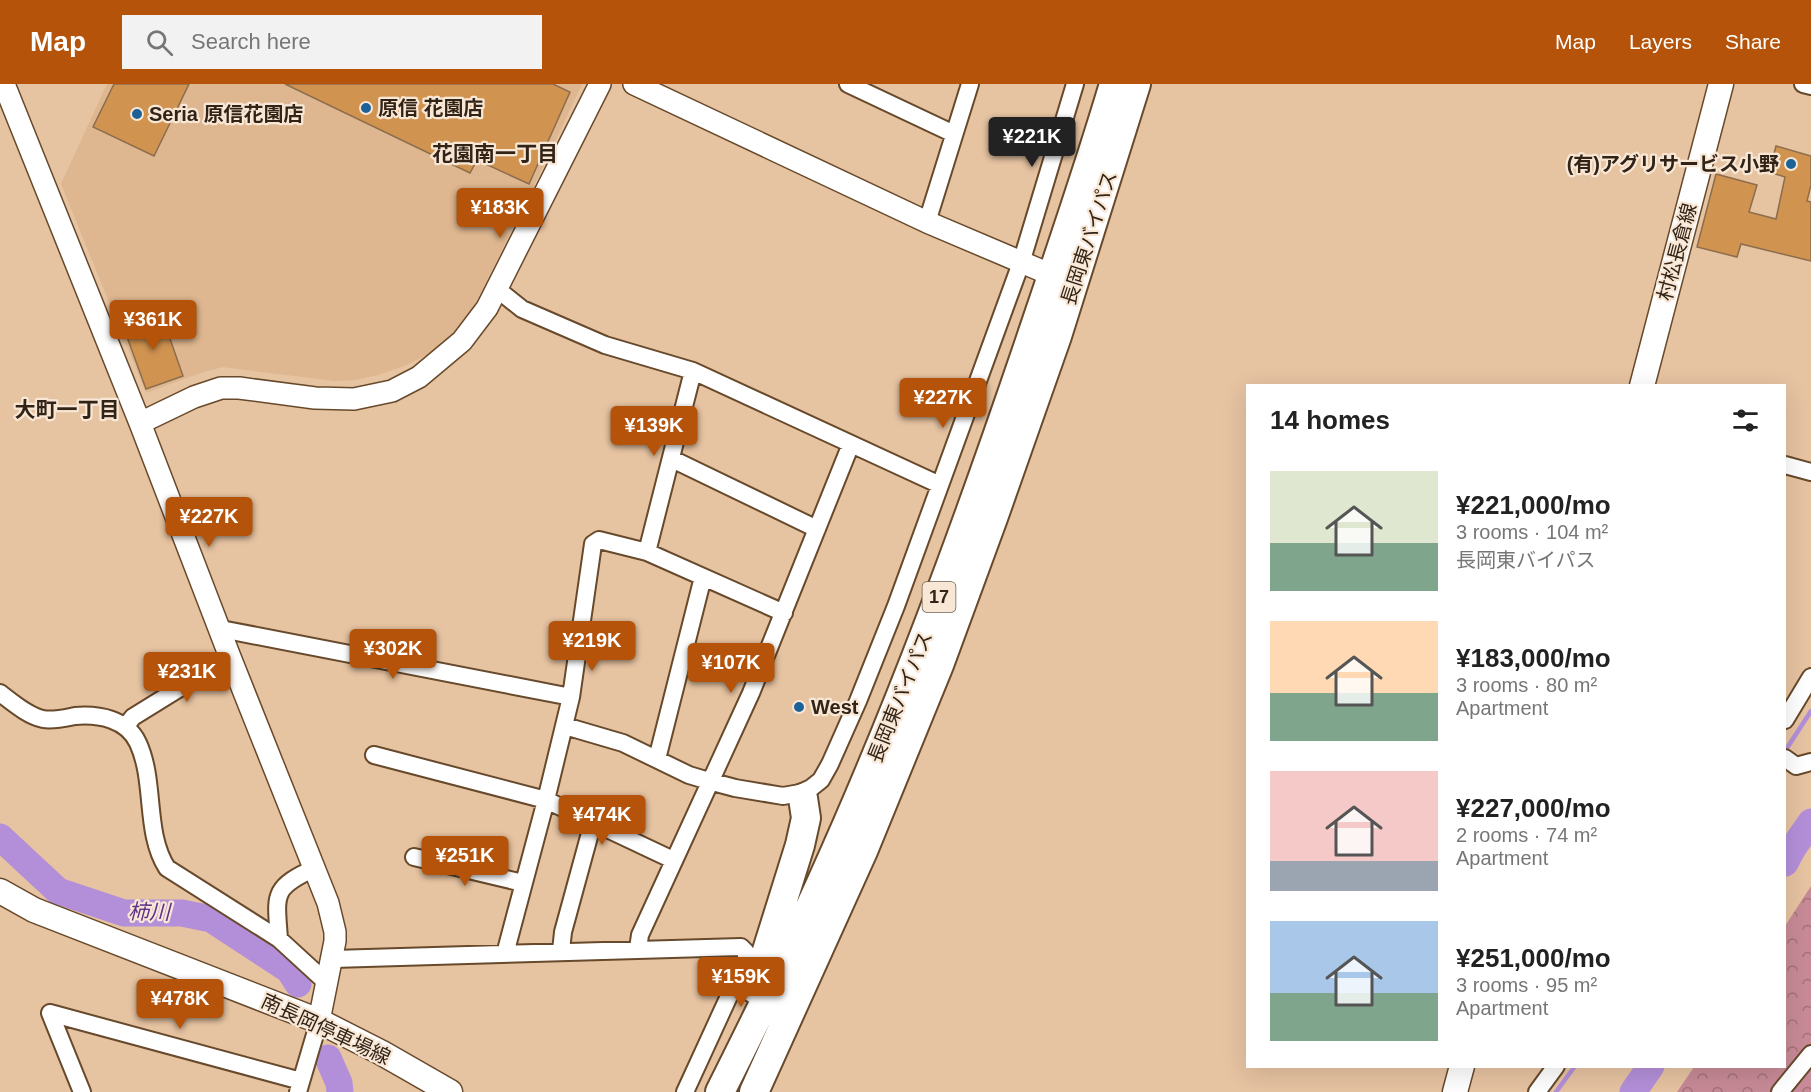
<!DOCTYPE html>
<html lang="en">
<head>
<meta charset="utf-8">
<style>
	:root { --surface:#fff; --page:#f2f2f2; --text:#222; --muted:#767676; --accent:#b45309 }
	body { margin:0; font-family:Helvetica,"Noto Sans JP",sans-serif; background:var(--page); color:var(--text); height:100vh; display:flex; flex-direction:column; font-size:22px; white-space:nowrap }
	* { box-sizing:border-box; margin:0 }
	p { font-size:20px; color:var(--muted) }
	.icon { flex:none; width:33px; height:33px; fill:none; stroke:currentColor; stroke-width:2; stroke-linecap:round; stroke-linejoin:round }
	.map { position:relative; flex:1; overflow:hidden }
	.panel { position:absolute; left:1246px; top:300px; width:540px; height:684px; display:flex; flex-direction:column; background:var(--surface); border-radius:0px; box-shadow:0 6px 24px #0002 }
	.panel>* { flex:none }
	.price { position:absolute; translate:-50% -51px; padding:0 14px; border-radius:6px; background:var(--accent); color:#fff; font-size:20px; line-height:39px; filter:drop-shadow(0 2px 3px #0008) }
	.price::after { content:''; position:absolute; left:50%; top:36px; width:18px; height:14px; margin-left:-9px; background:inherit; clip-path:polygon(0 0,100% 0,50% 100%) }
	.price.current { background:#222; color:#fff }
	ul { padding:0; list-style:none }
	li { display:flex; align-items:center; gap:18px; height:150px; padding:0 24px }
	li span { display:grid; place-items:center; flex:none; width:168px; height:120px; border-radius:0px; color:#555 }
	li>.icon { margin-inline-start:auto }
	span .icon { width:72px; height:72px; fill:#fffc; stroke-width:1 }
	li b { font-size:26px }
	h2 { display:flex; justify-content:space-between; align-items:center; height:72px; padding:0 24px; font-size:26px }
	header { display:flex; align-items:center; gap:36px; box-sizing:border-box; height:84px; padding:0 30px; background:var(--accent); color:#fff }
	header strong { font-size:28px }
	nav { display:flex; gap:33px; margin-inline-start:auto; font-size:21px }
	.search { width:420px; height:54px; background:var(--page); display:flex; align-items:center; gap:15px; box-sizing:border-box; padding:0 21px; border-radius:0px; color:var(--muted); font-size:22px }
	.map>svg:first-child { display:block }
	.built { fill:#deb68f }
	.forest { fill:url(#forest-crowns) }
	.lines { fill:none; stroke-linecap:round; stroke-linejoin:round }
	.stream { stroke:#b38fd9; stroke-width:4.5 }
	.river { stroke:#b38fd9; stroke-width:27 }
	.building { fill:#d19350; stroke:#8c6d4d; stroke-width:1.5 }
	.minor-casing { stroke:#67492b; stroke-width:20 }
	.tertiary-casing { stroke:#67492b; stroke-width:24 }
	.secondary-casing { stroke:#67492b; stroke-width:27 }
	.trunk-casing { stroke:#67492b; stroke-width:32 }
	.minor { stroke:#fff; stroke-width:16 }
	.tertiary { stroke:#fff; stroke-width:21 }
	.secondary { stroke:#fff; stroke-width:24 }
	.trunk { stroke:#fff; stroke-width:28 }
	.poi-dot { fill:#1d6297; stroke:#f9e7d6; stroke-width:2 }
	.labels { text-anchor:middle; stroke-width:4.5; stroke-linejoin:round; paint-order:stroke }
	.shield { fill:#f9e7d6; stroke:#6d5e50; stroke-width:1.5 }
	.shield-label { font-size:18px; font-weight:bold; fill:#312417 }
	.poi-label { font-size:20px; font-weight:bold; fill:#312417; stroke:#f9e7d6; text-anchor:start }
	.street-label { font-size:20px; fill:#312417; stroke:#f9e7d6 }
	.neighbourhood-label { font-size:21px; font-weight:bold; fill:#312417; stroke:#f9e7d6 }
	.water-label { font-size:21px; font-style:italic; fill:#5f3087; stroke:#f9e7d6 }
</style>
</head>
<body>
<header>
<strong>Map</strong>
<div class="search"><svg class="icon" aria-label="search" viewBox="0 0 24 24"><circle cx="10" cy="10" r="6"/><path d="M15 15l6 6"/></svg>Search here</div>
<nav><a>Map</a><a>Layers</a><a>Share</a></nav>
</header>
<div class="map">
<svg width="1811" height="1008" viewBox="0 0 1811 1008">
	<defs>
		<pattern id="forest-crowns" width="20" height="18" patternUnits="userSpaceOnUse" patternTransform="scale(1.5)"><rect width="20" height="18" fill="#c78a96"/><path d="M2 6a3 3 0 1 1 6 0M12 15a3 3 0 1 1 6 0" fill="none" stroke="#a27179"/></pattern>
	</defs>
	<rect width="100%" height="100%" fill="#e6c3a1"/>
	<!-- built -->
	<path class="built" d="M107,0h475l-38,81 -73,147 -18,22 -25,20 -21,11 -29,10 -23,5 -20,1 -112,-14 -20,5 -57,21 -85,-209z"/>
	<!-- forest -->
	<path class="forest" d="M1811,802v206h-134l17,-25 91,-1v-140z"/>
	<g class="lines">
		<!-- stream -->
		<path class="stream" d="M1785,667l26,-40
			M1556,1008l19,-26"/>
		<!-- river -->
		<path class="river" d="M0,753l58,54 66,22h58l29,6 78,51 9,14
			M1785,779l8,-15 18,-26
			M328,974l11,25 1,9
			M1633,1008l18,-26"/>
	</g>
	<!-- building -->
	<path class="building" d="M114,0h75l-35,72 -61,-29z
		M285,0h268l17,8 -41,92 -52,-24 -7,13z
		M1776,62l35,10v29l-4,16 4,1v59l-70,-17 -4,13 -40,-10 19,-73 41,11 -8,27 27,7 9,-42 -16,-5z
		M161,229l22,63 -37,13 -23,-63z"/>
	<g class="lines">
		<defs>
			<path id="minor" d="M848,0l106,50
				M1803,0l8,2
				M927,138l43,-138
				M497,205l25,20 83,36 88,26 247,114
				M672,375l145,70
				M1785,381l26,7
				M647,468l46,-181
				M221,545l350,68
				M0,609c12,9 28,23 43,26 10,2 22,-1 32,-3 24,-2 52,3 63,27 18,39 6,89 29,125l112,71 48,44
				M1785,636l26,-43
				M565,642l58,17 66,32 20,6 26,7 48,8 17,-3
				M125,643l8,-10 97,-60
				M374,671l172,45 127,60
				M1785,674l11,8 15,-4
				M657,675l46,-182
				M803,714l-3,-5 11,-5 10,-8 9,-16 28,-63 38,-95 125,-343 54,-179
				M414,773l109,26
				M279,855c-3,-44 -8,-51 36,-71
				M638,865l2,-14 111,-242 100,-249
				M561,867l2,-19 30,-110
				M505,870l41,-154 25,-103 22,-153 6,-4 48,12 137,61
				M333,875l408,-12 5,5v7l-61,133
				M50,929l251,68
				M50,929l32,79
				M298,1008l21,-71
				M1537,1008l19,-26
				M1780,1008l31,-38"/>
			<path id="tertiary" d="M4,0l136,339 90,234 98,246 7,29v9l-16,80
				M634,0l293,138 113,48
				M140,339l54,-26 27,-9h18l76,10 39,1 38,-8 27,-14 43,-36 25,-33 113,-224"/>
			<path id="secondary" d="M1642,302l79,-302
				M0,807l34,19 285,111 63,32 68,39
				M1455,1008l7,-26"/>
			<path id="trunk" d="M755,905l45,-144 6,-27 -3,-20
				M720,1008c35,-70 70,-140 102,-211 78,-172 143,-349 204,-528 30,-89 61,-178 88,-269
				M754,1008l109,-241 76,-186 54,-147 64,-182 79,-252"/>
		</defs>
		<!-- minor casing -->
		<use href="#minor" class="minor-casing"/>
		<!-- tertiary casing -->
		<use href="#tertiary" class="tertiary-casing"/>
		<!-- secondary casing -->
		<use href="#secondary" class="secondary-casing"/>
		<!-- trunk casing -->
		<use href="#trunk" class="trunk-casing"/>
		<!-- minor -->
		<use href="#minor" class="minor"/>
		<!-- tertiary -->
		<use href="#tertiary" class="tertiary"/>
		<!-- secondary -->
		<use href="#secondary" class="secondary"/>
		<!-- trunk -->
		<use href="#trunk" class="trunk"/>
	</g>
	<!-- markers -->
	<g class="poi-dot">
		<circle cx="366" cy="24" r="6"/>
		<circle cx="137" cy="30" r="6"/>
		<circle cx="1791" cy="80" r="6"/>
		<circle cx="799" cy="623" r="6"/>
	</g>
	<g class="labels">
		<!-- shield labels -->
		<rect class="shield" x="922.5" y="498" width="33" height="30" rx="4.5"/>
		<g class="shield-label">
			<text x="939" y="519">17</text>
		</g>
		<!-- poi labels -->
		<g class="poi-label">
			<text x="378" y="31">原信 花園店</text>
			<text x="149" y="37">Seria 原信花園店</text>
			<text x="1779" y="87" text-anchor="end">(有)アグリサービス小野</text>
			<text x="811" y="630">West</text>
		</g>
		<!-- street labels -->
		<g class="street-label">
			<text transform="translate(1089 154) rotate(-72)" y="7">長岡東バイパス</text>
			<text transform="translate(1677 168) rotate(-75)" y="7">村松長倉線</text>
			<text transform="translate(900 613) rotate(-68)" y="7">長岡東バイパス</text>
			<text transform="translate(326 945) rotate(25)" y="7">南長岡停車場線</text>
		</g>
		<!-- neighbourhood labels -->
		<g class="neighbourhood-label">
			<text x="495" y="77">花園南一丁目</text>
			<text x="67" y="333">大町一丁目</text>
		</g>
		<!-- water labels -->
		<g class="water-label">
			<text transform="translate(149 828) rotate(1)" y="7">柿川</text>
		</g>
	</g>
</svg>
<b class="price current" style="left:1032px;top:84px">¥221K</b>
<b class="price" style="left:500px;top:155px">¥183K</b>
<b class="price" style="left:153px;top:267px">¥361K</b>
<b class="price" style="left:943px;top:345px">¥227K</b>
<b class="price" style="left:654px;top:373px">¥139K</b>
<b class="price" style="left:209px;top:464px">¥227K</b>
<b class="price" style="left:592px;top:588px">¥219K</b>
<b class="price" style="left:393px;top:596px">¥302K</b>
<b class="price" style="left:731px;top:610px">¥107K</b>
<b class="price" style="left:187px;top:619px">¥231K</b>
<b class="price" style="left:602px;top:762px">¥474K</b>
<b class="price" style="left:465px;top:803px">¥251K</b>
<b class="price" style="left:741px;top:924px">¥159K</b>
<b class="price" style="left:180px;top:946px">¥478K</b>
<section class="panel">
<h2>14 homes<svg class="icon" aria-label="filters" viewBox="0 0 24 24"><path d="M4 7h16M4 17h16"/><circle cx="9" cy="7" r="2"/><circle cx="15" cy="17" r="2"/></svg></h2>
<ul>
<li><span style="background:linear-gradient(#dfe7d0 60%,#7fa58c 0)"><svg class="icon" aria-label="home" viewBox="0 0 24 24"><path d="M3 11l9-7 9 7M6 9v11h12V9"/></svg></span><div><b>¥221,000/mo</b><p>3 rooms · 104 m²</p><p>長岡東バイパス</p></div></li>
<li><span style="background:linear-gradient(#ffd9b3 60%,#7fa58c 0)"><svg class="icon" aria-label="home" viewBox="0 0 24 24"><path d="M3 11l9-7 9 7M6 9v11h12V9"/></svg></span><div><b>¥183,000/mo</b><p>3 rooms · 80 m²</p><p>Apartment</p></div></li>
<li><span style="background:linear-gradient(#f6c9c9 75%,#9aa5b1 0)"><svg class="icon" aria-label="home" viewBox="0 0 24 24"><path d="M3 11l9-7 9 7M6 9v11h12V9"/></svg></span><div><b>¥227,000/mo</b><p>2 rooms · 74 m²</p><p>Apartment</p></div></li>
<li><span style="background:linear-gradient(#a9c7e8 60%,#7fa58c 0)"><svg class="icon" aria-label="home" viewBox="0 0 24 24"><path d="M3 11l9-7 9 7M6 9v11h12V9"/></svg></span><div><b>¥251,000/mo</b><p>3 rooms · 95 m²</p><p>Apartment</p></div></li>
</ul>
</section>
</div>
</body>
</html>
